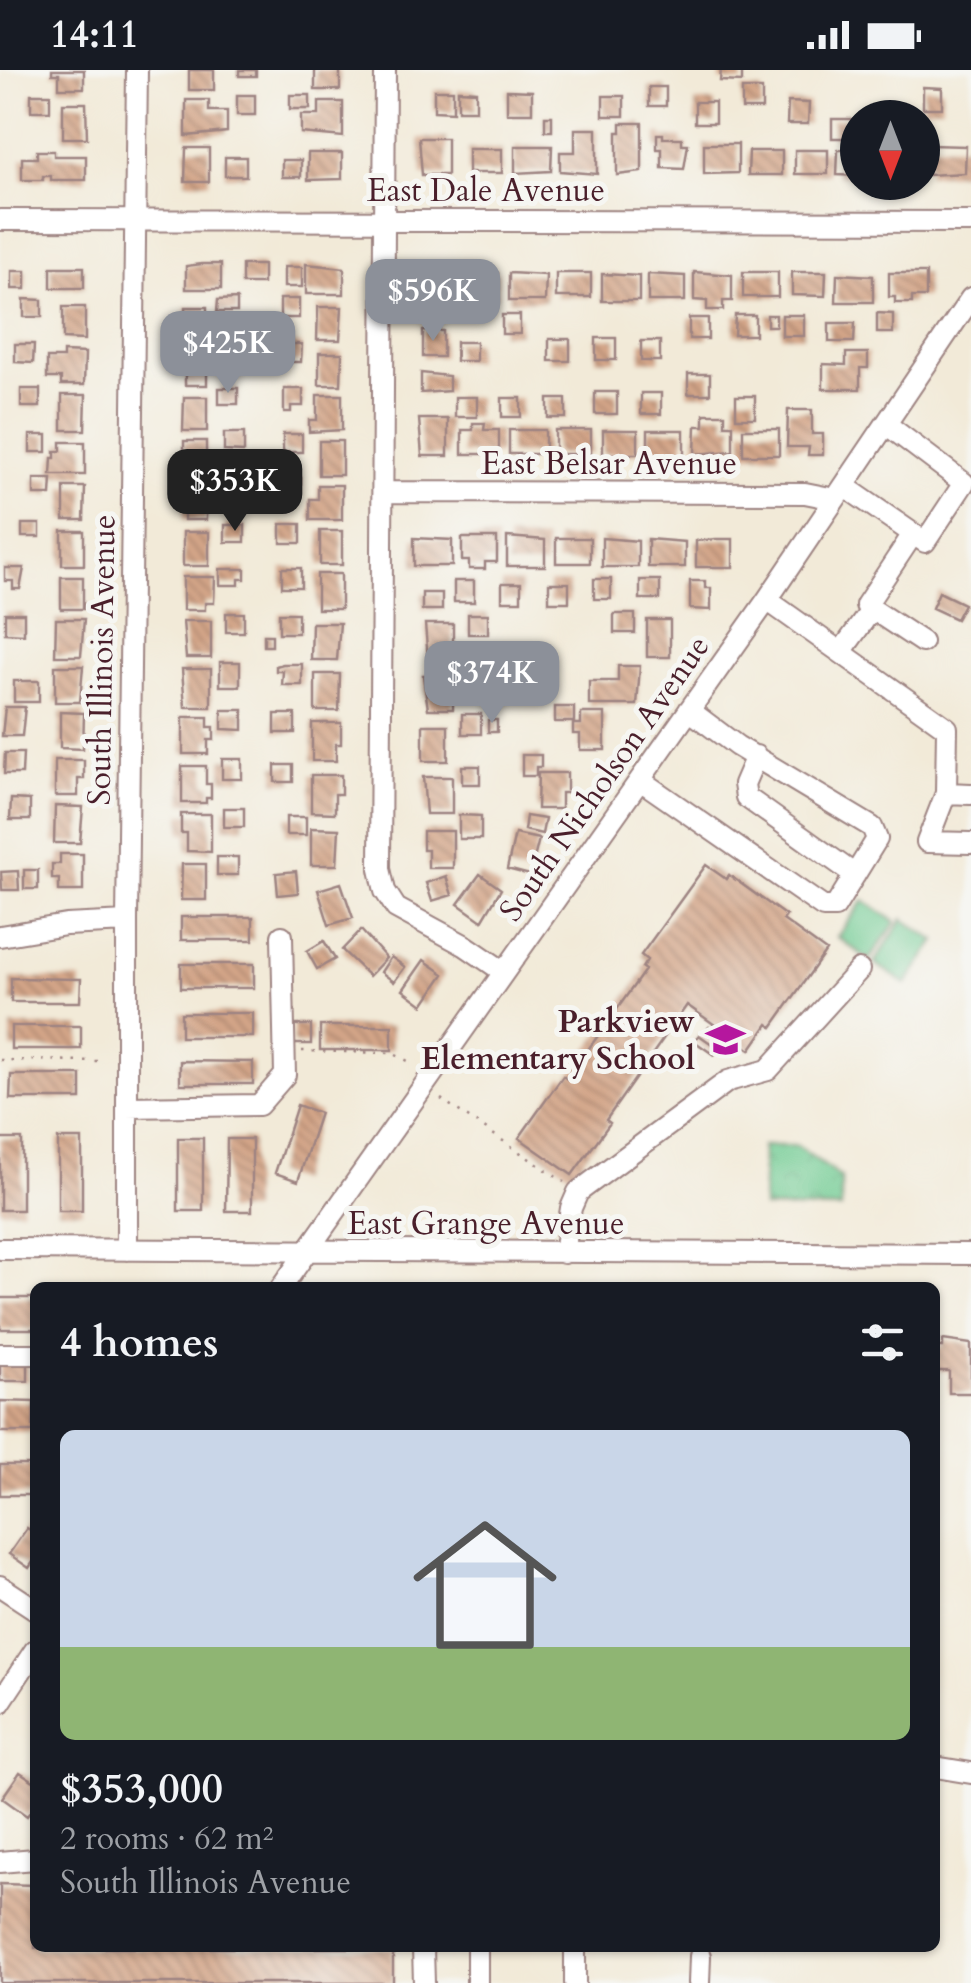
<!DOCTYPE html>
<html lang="en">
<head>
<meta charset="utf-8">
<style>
	:root { --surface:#171b24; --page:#20242c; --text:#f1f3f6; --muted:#9ea1a6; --line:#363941; --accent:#8c9099 }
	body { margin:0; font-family:Cardo,serif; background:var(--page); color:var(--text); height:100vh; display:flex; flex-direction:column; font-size:38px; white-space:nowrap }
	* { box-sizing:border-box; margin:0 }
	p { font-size:32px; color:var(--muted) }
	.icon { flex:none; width:55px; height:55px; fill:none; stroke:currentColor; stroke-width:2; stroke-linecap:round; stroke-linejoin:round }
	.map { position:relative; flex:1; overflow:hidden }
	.drawer { position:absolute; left:30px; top:1212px; width:910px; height:670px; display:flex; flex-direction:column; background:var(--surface); border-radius:15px; box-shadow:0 2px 8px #0004 }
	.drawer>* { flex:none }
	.needle { width:65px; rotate:180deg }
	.controls { position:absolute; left:840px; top:30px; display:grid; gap:20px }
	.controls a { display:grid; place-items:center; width:100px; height:100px; border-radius:50%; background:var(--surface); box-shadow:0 2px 8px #0004; font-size:50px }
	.price { position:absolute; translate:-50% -85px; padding:0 22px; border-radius:20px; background:var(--accent); color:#fff; font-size:32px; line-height:65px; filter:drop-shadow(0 2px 5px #0008) }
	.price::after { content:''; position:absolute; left:50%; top:60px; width:30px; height:22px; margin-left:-15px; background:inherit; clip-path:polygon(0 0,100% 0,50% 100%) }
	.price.active { background:#222; color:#fff }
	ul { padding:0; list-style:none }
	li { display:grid; align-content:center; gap:20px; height:530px; padding:0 30px }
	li+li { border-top:2px solid var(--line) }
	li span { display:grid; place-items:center; height:310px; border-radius:15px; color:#555 }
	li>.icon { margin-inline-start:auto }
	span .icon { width:180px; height:180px; fill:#fffc; stroke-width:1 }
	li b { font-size:42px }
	h2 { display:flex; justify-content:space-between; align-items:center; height:120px; padding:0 30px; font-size:42px }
	.status { display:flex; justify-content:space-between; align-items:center; height:70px; padding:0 50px; background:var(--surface); direction:ltr }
	.status svg { height:28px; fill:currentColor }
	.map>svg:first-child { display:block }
	.park { fill:url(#park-crowns); stroke:#5d755e; stroke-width:2.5 }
	.pitch { fill:#70cb92; stroke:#5d755e; stroke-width:2.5 }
	.building { fill:url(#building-back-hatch) }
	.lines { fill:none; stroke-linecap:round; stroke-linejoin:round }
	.minor-casing { stroke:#9e8482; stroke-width:24 }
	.path { stroke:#9e8482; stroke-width:2.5; stroke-dasharray:2.5 8; stroke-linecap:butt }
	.minor { stroke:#fff; stroke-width:20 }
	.labels { text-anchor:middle; stroke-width:10; stroke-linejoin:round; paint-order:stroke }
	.street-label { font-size:32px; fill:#4a1f2b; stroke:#f6f6f2 }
	.poi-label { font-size:32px; font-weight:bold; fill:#4a1f2b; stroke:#f6f6f2; text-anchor:end }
</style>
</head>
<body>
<div class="status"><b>14:11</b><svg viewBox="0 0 49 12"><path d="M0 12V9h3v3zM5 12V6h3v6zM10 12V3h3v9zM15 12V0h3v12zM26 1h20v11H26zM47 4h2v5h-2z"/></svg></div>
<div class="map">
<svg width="971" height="1913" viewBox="0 0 971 1913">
	<defs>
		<pattern id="park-crowns" width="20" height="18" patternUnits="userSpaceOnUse" patternTransform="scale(2.5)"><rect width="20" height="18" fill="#70cb92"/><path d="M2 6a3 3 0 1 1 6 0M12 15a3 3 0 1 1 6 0" fill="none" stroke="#62ae7e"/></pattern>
		<pattern id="building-back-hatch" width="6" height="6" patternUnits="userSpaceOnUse" patternTransform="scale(2.5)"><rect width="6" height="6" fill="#d3a588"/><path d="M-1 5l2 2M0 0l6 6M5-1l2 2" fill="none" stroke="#ad866f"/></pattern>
	</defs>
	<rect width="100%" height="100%" fill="#f6f6f2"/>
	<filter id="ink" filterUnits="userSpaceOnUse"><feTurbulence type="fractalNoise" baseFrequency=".01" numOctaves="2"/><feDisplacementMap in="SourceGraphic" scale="20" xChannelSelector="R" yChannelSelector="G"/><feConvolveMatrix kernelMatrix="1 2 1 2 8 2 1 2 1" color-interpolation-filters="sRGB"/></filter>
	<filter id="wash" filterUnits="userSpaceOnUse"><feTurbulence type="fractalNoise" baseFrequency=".0048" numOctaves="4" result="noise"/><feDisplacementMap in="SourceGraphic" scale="40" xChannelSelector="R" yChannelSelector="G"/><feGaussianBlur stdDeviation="2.25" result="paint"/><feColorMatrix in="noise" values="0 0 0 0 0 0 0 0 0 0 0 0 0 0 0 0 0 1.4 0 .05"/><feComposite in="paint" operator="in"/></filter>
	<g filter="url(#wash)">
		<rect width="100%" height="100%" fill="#f2ead8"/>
		<!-- park -->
		<path class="park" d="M762,1076h35l44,32v31l-78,-1z"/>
		<!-- pitch -->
		<path class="pitch" d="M864,830l32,22 -27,38 -32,-23z
			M903,849l33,22 -30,43 -32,-21z"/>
		<g id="blocks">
			<!-- building -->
			<path class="building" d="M52,0h32v18h-25v-14h-7z
				M189,0h25v20h-25z
				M239,0h17v6h-17z
				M315,0h25v20h-25z
				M721,0h21v12l-22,-1z
				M649,17h17v19h-17z
				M923,17l19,1v20h-19z
				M742,19h20v20h-20z
				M434,20h19v22l-19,-1z
				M458,20l18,1v19h-18z
				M507,20l25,1v22h-25z
				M31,24h19v17h-19z
				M237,25h18v20h-18z
				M290,25h20v14h-20z
				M603,26h21v20h-21z
				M186,30h23v11h18v21l-41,4z
				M319,32h24v35l-42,-4v-18h18z
				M695,32h20v21h-20z
				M788,32l21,1 -1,21h-21z
				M63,33h23l1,35h-24z
				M878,40h18v8h-18z
				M545,46h7v15h-7z
				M832,49h19v19h-19z
				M621,53h21v49l-25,3v-43h4z
				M575,59h22v45l-37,-3v-19h15z
				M657,64h6v4h19v6h6l-4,25 -22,-1v-19h-5z
				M419,68h28v37h-25z
				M846,72h12v34l-21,-1 1,-25h8z
				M704,74h34v29l-34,1z
				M929,75l37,1 -1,27 -37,2z
				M515,76h37l-1,25 -36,2z
				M186,78h23v34h-24z
				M468,79h34v24h-34z
				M795,80h33v24h-33z
				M37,81h17v5h32v24h-35v-4h-8v4h-21v-22h15z
				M749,81h33v24h-34z
				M308,83h34v26l-34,1z
				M225,87h21v19h-21z
				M282,90h19v17h-19z
				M202,194h19v25h-35v-23z
				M306,194l38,4v26h-38z
				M242,195h21v19h-21z
				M51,197h33v21h-33z
				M284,197h18v20h-18z
				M12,201h14v18h-14z
				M423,202h25v36h-25z
				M694,202l38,3v26h-9v9h-16v-9l-13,-1z
				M743,202h35v25h-35z
				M792,202h34l-1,24 -33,-1z
				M463,203h35v24h-13l-4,11h-18z
				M509,203l37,2 -1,26h-36z
				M556,203h35v24h-35z
				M889,203h37v24h-14v6h-17v-6h-6z
				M602,204l37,2v25h-37z
				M648,204l37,2v25h-37z
				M837,204l36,2v26h-37z
				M24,229l18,1v17h-18z
				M237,229v13h-20l1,-12z
				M280,229h19v19h-19z
				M63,237h22v33l-22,-1z
				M185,237h22v34h-22z
				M318,237h24l-2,33h-23z
				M877,243l16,1v19h-16z
				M502,245h18v19h-18z
				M735,245h20v20h-21z
				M767,245h9v11h-9z
				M782,245h22v21h-22z
				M689,248h19v21h-19z
				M829,253h26l-1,19h-25z
				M423,261h20v26h-20z
				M596,268h20v22h-20z
				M549,269h21v22h-21z
				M641,271h19v20h-19z
				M456,272h20v19h-20z
				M15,274h19l-1,19 -18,-1z
				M281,274h21l-1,18h-20z
				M221,275h20v18h-20z
				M63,282l22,1 -1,32h-23v-7h-14v-20h16z
				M185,283h22v32h-22z
				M319,283h23l-1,32h-22z
				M846,283h22v15h-8v21h-37v-25l23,1z
				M421,303l28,3v15l-28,2z
				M688,304h22v20h-22z
				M219,318h19v16h-19z
				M21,319h19v18h-19z
				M284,319h19v17h-12v6h-7z
				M595,322h22v22h-22z
				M641,323h20v21h-20z
				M62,325h24l-1,35h-23z
				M317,325h25v35l-33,2v-12h8z
				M736,326h19v22h-19z
				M184,327h23v34h-24z
				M455,327h22v20h-22z
				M502,328h19v19h-19z
				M548,329h18v19h-18z
				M788,340h24v24h11v21h-15l1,-8h-22z
				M704,344h21v11h8v26l-38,3 1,-28h8z
				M419,349h29v37h-26z
				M473,353h12l-1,7h15v24h-37v-24h11z
				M743,359h36v26h-36z
				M509,360h36v24h-36z
				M555,360h36v24h-36z
				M603,360h35v24h-35z
				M648,360h36v25h-36z
				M224,363h20v19l-20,-1z
				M283,364h19v18h-19z
				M30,365h17v17h-17z
				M184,371h22v34h-22z
				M319,371h23v34h-23z
				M61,372h24v33h-34l1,-17h3v-7h6z
				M216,407l21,1v16h-21z
				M282,408h19v18h-19z
				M34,409h18l-1,16h-17z
				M270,409h9v17h-9z
				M318,415h24v35h-32v-21h8z
				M184,416h22v34h-22z
				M64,417h21l-1,33h-20z
				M22,454h18v13h-18z
				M281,454h20v19h-20z
				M225,455h20v17h-20z
				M62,461h22v34h-22z
				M320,461h22v34h-22z
				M183,462h26v34h-26z
				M507,467l38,3v26h-38z
				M414,468l38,2v26h-38z
				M462,468h35v24h-12v7h-16v-8h-7z
				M556,468h34v25h-34z
				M602,468l36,3v26h-36z
				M648,469l37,3v25h-37z
				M716,469h17v28h-37v-26z
				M5,498h19l-4,21h-7v-8h-8z
				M282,498h19v19h-19z
				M220,499h25v10h-6v6h-19z
				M317,504h24v35h-24z
				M61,507h22v32h-22z
				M183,507h32l-1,26h-9v7h-22z
				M594,509h17v20h-17z
				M640,510h20v19h-20z
				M454,511h20v21h-20z
				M690,511h15v7h6v22l-21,-1z
				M502,513h19v18h-19z
				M549,513h20v19h-20z
				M939,522l25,12 -8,15 -24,-11z
				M422,523h20v17h-20z
				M5,543h19v21l-19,-1z
				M226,543h18v19h-18z
				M279,543h19v20h-19z
				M468,544h20v20h-20z
				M614,544h21v19h-21z
				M56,549h28l-3,37h-26z
				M647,550h23v37h-23z
				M183,551h28v37h-25z
				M312,553h28l-3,37h-26z
				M425,554h28v36h-25z
				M264,565h8v11h-8z
				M220,592h20v24h-20z
				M283,594h19v21h-20l1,-14h-7v-5z
				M462,594h20v22h-20z
				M55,596h28l-3,36h-25z
				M618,596h22l-3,39h-48v-24h29z
				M182,599h29v38h-26z
				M315,604h25l-1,37h-24z
				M423,605h30v34h-25z
				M14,611h25v21h-25z
				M5,637h20l-3,29h-20z
				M555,637h19v15h-19z
				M222,640h21v20l-21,-1z
				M60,642l24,1 -1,36 -23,-1z
				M581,643h24v37h-25v-16h-7v-10h8z
				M275,644h20v19h-20z
				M462,644h19v20h-19z
				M183,647h25v10h6v13h-6v14h-25z
				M488,650h9v12h-9z
				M312,653h29v21h-5v17h-24z
				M423,655h25v36h-25z
				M5,683h18l-1,21h-18z
				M522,685h19v12h-5v9h-14z
				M222,689h20v20h-20z
				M55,690h29v19h-6v17h-23z
				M275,695h18v17h-18z
				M182,696h24v18h5v14h-5v5h-24z
				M462,696h18v18h-18z
				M538,703h29v20h-6v16h-24z
				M311,705h30v19h-6v19l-24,-1z
				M423,707h29v37h-26z
				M11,729l19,1v20h-20z
				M55,736l28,1 -3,36h-26z
				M224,738h20v19h-20z
				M181,744h30v38l-24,-1v-18h-6z
				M459,745l22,1v23h-22z
				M526,746l19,3 -3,15 -18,-4z
				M286,747h20v18h-20z
				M311,758l28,1 -2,36h-26z
				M423,761h30v37h-25v-18h-5z
				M515,764l24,5 -9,36 -23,-6z
				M60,784h23v37h-24v-12h-7v-15h8z
				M217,787h21v18h-21z
				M182,794h24v36h-25z
				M706,795l20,14 3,-4 57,41 -3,4 43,31 -54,76 -4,-3 -18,26 -63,-45 -81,115 4,3 -38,52 -53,-37 44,-62 4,3 78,-109 -3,-2 5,-8 -6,-5z
				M24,800h14v19h-14z
				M18,801l1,19h-17l-1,-18z
				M296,801l2,22 -20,2 -2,-22z
				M480,804l21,15 -19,32 -24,-17z
				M446,806l6,19 -20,6 -6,-18z
				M341,813l12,35 -24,7 -11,-35z
				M181,847h72v23h-72z
				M361,860l25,28 -17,18 -27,-26z
				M324,871l11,18 -18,10 -10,-18z
				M391,887l14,10 -11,15 -13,-10z
				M424,890l20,14 -21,31 -20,-15z
				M181,894h73v24h-73z
				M11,908l70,1 -1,23h-69z
				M181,943h72v24h-72z
				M293,955h18v19h-18z
				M11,956h70v23h-70z
				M320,956h72v24h-72z
				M709,957l16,12 -3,5 -17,-12z
				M699,965l20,14 -5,6 -20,-14z
				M180,991l73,1v22h-73z
				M11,1005h70v24h-71z
				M297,1035l23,8 -22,68 -23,-8z
				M178,1068h25v73h-25z
				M0,1069h22v71h-22z
				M58,1069h24v72h-24z
				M227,1069h25v72h-26z
				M0,1228h35v31h-35z
				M943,1270l28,4v49h-22v-22h-13v-24h7z
				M0,1293h28v18h-28z
				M0,1331l34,1 -1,30h-33z
				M0,1395h35v30h-35z
				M27,1458l8,5v26l-6,9 -20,-14z
				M20,1702l15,10v23l-8,11 -25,-18z
				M0,1814l35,1v63h358v35h-393z"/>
		</g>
	</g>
	<g filter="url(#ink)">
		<use href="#blocks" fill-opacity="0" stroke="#9e8482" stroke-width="2.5"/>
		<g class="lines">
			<defs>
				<path id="minor" d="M385,0l-5,799 5,22 11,17 70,38 38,26
					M0,150l971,2
					M844,416l81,56 39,-59 -78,-59
					M383,422l422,1 30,6
					M913,464l-47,71 56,37
					M767,530l180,128 -1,65 -19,49 44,1
					M841,582l31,-43
					M756,686l-12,28 2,13 109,78
					M640,710l183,127h12l42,-68 -5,-12 -135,-81 -48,-36
					M946,723l25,1
					M0,866l66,-11 61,-3
					M127,1037l132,-2 26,-30 -3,-139
					M0,1179l971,5
					M127,1180v-328l10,-852
					M564,1183l7,-45 7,-16 150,-111 40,-11 91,-100
					M281,1218l486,-688 204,-302
					M0,1284h35
					M0,1516l35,23
					M0,1633l35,-53
					M935,1697l36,6
					M0,1792l35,-3
					M423,1878l1,35
					M477,1913v-35
					M575,1913v-35
					M699,1913l1,-27"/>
			</defs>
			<!-- minor casing -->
			<use href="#minor" class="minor-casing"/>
			<!-- path -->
			<path class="path" d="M302,981l90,2 16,8
				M0,990l103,1
				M441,1029l123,83"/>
			<!-- minor -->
			<use href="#minor" class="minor"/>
		</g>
	</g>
	<!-- icons -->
	<defs>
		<symbol id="school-bare" viewBox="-9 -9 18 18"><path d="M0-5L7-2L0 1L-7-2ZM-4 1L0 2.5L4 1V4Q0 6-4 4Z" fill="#b5179e" stroke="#f6f6f2" stroke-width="2.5" paint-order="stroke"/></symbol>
	</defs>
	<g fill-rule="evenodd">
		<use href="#school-bare" x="698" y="942" width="55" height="55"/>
	</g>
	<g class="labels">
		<!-- street labels -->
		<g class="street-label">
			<text x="486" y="131">East Dale Avenue</text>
			<text x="609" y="404">East Belsar Avenue</text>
			<text transform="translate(101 590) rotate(-89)" y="11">South Illinois Avenue</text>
			<text transform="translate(604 708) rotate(-55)" y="11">South Nicholson Avenue</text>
			<text x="486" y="1164">East Grange Avenue</text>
		</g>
		<!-- poi labels -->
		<g class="poi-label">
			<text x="695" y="962">Parkview<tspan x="695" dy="37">Elementary School</tspan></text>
		</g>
	</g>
</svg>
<div class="controls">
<a><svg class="needle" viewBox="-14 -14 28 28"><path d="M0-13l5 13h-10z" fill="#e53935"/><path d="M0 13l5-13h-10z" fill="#9ea1a6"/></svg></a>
</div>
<b class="price" style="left:433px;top:274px">$596K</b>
<b class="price" style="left:228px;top:326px">$425K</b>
<b class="price active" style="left:235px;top:464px">$353K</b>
<b class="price" style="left:492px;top:656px">$374K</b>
<section class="drawer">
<h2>4 homes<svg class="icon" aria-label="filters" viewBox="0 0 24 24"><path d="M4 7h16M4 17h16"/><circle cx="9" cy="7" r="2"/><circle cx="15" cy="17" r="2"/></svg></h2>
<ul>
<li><span style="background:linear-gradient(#c9d6e8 70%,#8fb573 0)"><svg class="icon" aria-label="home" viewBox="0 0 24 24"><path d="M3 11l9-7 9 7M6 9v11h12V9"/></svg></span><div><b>$353,000</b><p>2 rooms · 62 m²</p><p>South Illinois Avenue</p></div></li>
</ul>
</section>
</div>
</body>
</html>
